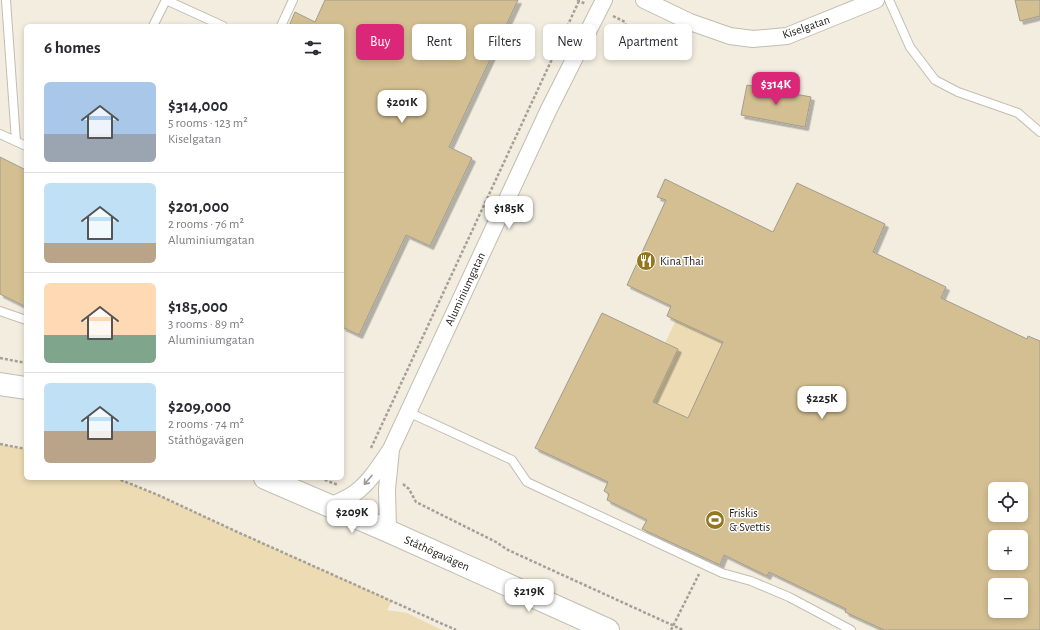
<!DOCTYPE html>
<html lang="en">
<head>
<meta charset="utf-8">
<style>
	:root { --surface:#fff; --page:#f7f7f7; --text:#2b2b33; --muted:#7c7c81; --line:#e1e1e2; --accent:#db2777 }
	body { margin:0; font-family:"Alegreya Sans",sans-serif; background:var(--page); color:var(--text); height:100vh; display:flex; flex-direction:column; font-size:15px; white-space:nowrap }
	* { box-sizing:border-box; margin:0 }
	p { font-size:13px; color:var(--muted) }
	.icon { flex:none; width:22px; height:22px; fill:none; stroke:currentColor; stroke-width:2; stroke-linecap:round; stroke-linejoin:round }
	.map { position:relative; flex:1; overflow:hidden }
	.panel { position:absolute; left:24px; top:24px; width:320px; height:456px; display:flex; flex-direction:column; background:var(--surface); border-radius:6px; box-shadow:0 2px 6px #0003 }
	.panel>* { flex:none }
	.guide { position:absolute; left:356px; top:24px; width:380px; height:36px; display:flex; gap:8px }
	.fabs { position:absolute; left:988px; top:482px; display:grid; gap:8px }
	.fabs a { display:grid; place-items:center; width:40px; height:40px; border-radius:6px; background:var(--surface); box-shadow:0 2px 6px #0003; font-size:20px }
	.price { position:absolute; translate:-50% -34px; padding:0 9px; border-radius:8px; background:#fff; color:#222; font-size:13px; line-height:26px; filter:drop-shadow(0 1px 2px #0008) }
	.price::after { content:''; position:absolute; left:50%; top:24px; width:12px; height:9px; margin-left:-6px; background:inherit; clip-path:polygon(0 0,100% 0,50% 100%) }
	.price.selected { background:var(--accent); color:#fff }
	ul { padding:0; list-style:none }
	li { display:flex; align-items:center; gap:12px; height:100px; padding:0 20px }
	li+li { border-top:1px solid var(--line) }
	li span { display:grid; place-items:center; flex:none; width:112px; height:80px; border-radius:6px; color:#555 }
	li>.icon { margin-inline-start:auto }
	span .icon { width:48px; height:48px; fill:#fffc; stroke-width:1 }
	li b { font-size:17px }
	h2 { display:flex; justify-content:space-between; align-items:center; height:48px; padding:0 20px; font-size:17px }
	.pill { padding:0 14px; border-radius:6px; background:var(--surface); box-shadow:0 2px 6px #0003; font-size:14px; line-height:36px }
	.pill.selected { background:var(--accent); color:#fff }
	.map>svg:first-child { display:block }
	.green { fill:#eddcb3 }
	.building { fill:#d3bf91; stroke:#a19c8f; fill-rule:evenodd; filter:url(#shadow) }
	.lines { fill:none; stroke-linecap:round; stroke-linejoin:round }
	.lane-casing { stroke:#c3bdb0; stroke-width:10 }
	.street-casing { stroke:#c3bdb0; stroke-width:18 }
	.secondary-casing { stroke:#c3bdb0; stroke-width:24 }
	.path { stroke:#a4a095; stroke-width:2.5; stroke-dasharray:3 2; stroke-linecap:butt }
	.lane { stroke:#fff; stroke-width:8 }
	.street { stroke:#fff; stroke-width:16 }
	.secondary { stroke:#fff; stroke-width:22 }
	.oneway { stroke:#9a9997 }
	.labels { text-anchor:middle; stroke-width:3; stroke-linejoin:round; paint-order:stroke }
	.street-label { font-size:12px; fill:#1f1d18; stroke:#fff }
	.poi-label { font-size:12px; fill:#1f1d18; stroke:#fff; text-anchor:start }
</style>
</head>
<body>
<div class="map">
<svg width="1040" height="630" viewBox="0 0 1040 630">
	<defs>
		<filter id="shadow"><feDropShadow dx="3.5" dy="3.5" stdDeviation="0" flood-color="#0004"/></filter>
	</defs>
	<rect width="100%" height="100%" fill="#f2eddf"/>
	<!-- green -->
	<path class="green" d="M676,320l47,22 -35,76 -35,-16 25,-53 -13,-6z
		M0,444l26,5v29h90l42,17 75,35 159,71 -5,9 20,3 35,17h-442z"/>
	<!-- building -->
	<path class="building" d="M325,0h193l-69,147 23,11 -42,88 -24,-11 -47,100 -17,-8v-301h-53l6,-14 20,10z
		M1015,0h25v16l-20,5z
		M747,85l64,12 -6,30 -64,-12z
		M0,157l26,13v137l-26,-13z
		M665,179l108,53 24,-49 88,41 -12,28 73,35 -5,11 86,41 1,-3 12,5v289h-156l-39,-18 1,-3 -77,-37 -2,4 -43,-21 -4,10 -78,-36 5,-9 -40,-20 2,-6 -5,-3 4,-9 -73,-34 67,-135 76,36 -25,53 35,16 35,-76 -56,-26 4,-10 -44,-21 39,-85 -9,-3zM995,489h26v26h-26zM995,537h26v26h-26zM995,585h26v26h-26z"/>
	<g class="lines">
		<defs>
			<path id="lane" d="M6,0l10,141
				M166,0l57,26
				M889,0l21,47 25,33 23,12 60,21 22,19
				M153,26l13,-26
				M281,26l12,-26
				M0,134l26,12
				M0,311l26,9
				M408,412l104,48 15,22 195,91 29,8 38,16 62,33"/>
			<path id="street" d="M644,0l46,22 40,14 23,3 34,-3 89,-36
				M330,506c9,-4 18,-8 25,-13 15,-11 26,-29 36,-44l158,-340 55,-109
				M388,531l-1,-42 4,-39"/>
			<path id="secondary" d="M0,384l26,4
				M265,478l123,53 220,99"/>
		</defs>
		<!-- lane casing -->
		<use href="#lane" class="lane-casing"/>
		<!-- street casing -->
		<use href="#street" class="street-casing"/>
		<!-- secondary casing -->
		<use href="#secondary" class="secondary-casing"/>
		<!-- path -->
		<path class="path" d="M577,0l9,4
			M613,16l12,6 1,4 1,13
			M0,358l26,5
			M0,444l26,5
			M371,448l208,-447
			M116,478l42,17 75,35 223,100
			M320,478l18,7
			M403,484l6,5 7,13 80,40 12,8 175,80
			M671,630l28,-56"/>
		<!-- lane -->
		<use href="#lane" class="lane"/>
		<!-- street -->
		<use href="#street" class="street"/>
		<!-- secondary -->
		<use href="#secondary" class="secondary"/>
	</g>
	<!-- one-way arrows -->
	<defs><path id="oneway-shaft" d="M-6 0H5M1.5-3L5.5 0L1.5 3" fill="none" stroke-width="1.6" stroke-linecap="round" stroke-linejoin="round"/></defs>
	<use class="oneway" href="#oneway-shaft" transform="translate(368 480) rotate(131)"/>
	<!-- icons -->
	<defs>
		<symbol id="restaurant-disc" viewBox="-11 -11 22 22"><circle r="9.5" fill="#95761e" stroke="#fff"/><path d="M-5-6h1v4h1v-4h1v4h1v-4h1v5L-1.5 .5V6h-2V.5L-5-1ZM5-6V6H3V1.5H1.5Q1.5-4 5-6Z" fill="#fff"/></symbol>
		<symbol id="stadium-disc" viewBox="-11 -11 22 22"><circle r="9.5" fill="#95761e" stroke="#fff"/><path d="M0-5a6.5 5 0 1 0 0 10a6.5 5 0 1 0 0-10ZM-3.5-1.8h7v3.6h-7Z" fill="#fff"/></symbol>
	</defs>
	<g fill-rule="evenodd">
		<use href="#restaurant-disc" x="635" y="250" width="22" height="22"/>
		<use href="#stadium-disc" x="704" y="509" width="22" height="22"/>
	</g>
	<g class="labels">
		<!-- street labels -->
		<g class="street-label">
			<text transform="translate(806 27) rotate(-19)" y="4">Kiselgatan</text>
			<text transform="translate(465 289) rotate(-65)" y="4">Aluminiumgatan</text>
			<text transform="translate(437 553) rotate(24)" y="4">Ståthögavägen</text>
		</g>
		<!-- poi labels -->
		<g class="poi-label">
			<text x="660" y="265">Kina Thai</text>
			<text x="729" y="517">Friskis<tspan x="729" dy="14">&amp; Svettis</tspan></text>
		</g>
	</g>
</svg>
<div class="fabs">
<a><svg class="icon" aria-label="locate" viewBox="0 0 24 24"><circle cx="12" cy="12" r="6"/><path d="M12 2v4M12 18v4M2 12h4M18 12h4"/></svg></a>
<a>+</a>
<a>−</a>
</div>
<b class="price selected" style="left:776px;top:106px">$314K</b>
<b class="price" style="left:402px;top:124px">$201K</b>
<b class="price" style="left:509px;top:230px">$185K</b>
<b class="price" style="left:822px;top:420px">$225K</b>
<b class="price" style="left:352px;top:534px">$209K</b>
<b class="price" style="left:529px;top:613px">$219K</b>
<div class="guide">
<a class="pill selected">Buy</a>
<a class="pill">Rent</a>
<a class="pill">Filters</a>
<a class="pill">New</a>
<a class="pill">Apartment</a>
</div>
<section class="panel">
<h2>6 homes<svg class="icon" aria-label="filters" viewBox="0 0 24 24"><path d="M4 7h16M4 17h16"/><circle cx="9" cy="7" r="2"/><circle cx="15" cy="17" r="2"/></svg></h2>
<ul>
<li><span style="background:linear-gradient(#a9c7e8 65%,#9aa5b1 0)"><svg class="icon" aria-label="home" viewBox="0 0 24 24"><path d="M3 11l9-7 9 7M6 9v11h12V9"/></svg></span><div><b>$314,000</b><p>5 rooms · 123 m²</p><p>Kiselgatan</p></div></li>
<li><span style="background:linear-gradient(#bfe0f5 75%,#b9a48a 0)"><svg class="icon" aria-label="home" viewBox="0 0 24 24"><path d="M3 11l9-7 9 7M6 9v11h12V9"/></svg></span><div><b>$201,000</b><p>2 rooms · 76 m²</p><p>Aluminiumgatan</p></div></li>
<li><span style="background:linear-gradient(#ffd9b3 65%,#7fa58c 0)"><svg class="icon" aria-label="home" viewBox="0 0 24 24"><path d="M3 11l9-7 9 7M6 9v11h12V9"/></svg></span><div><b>$185,000</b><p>3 rooms · 89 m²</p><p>Aluminiumgatan</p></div></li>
<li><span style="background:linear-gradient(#bfe0f5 60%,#b9a48a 0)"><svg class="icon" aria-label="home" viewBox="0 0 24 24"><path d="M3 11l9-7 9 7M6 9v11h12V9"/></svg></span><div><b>$209,000</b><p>2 rooms · 74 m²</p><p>Ståthögavägen</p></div></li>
</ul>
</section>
</div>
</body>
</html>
